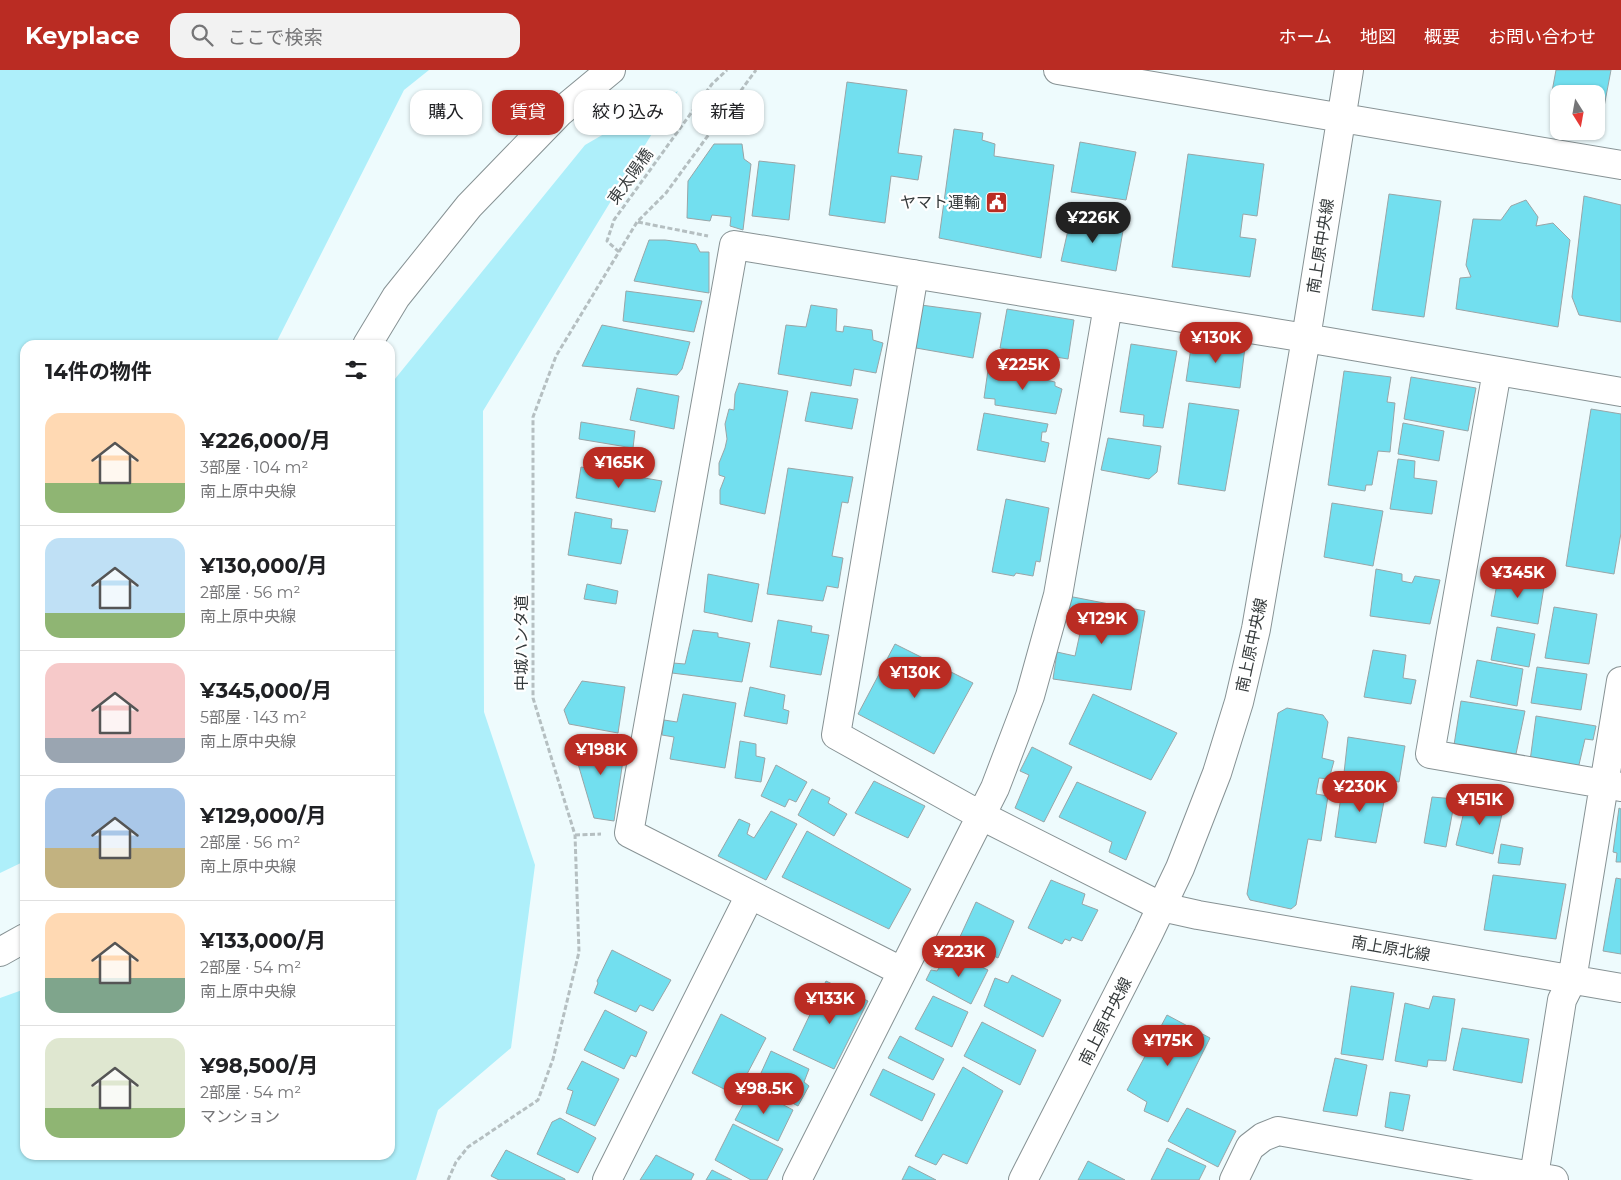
<!DOCTYPE html>
<html lang="ja">
<head>
<meta charset="utf-8">
<style>
	:root { --surface:#fff; --page:#f2f2f2; --text:#202124; --muted:#757577; --line:#e0e0e0; --accent:#ba2c23 }
	body { margin:0; font-family:Montserrat,"Noto Sans JP",sans-serif; background:var(--page); color:var(--text); height:100vh; display:flex; flex-direction:column; font-size:19px; white-space:nowrap }
	* { box-sizing:border-box; margin:0 }
	p { font-size:16px; color:var(--muted) }
	.icon { flex:none; width:28px; height:28px; fill:none; stroke:currentColor; stroke-width:2; stroke-linecap:round; stroke-linejoin:round }
	.map { position:relative; flex:1; overflow:hidden }
	.sheet { position:absolute; left:20px; top:270px; width:375px; height:820px; display:flex; flex-direction:column; background:var(--surface); border-radius:15px; box-shadow:0 1px 4px #0004 }
	.sheet>* { flex:none }
	.top-card { position:absolute; left:410px; top:20px; width:475px; height:45px; display:flex; gap:10px }
	.needle { width:32px; rotate:169deg }
	.tools { position:absolute; left:1550px; top:15px; display:grid; gap:10px }
	.tools a { display:grid; place-items:center; width:55px; height:55px; border-radius:10px; background:var(--surface); box-shadow:0 1px 4px #0004; font-size:25px }
	.price { position:absolute; translate:-50% -42px; padding:0 11px; border-radius:18px; background:var(--accent); color:#fff; font-size:16px; line-height:32px; filter:drop-shadow(0 1px 2px #0008) }
	.price::after { content:''; position:absolute; left:50%; top:30px; width:15px; height:11px; margin-left:-8px; background:inherit; clip-path:polygon(0 0,100% 0,50% 100%) }
	.price.on { background:#222; color:#fff }
	ul { padding:0; list-style:none }
	li { display:flex; align-items:center; gap:15px; height:125px; padding:0 25px }
	li+li { border-top:1px solid var(--line) }
	li span { display:grid; place-items:center; flex:none; width:140px; height:100px; border-radius:15px; color:#555 }
	li>.icon { margin-inline-start:auto }
	span .icon { width:60px; height:60px; fill:#fffc; stroke-width:1 }
	li b { font-size:21px }
	h2 { display:flex; justify-content:space-between; align-items:center; height:60px; padding:0 25px; font-size:21px }
	.chip { padding:0 18px; border-radius:15px; background:var(--surface); box-shadow:0 1px 4px #0004; font-size:18px; line-height:45px }
	.chip.on { background:var(--accent); color:#fff }
	header { display:flex; align-items:center; gap:30px; box-sizing:border-box; height:70px; padding:0 25px; background:var(--accent); color:#fff }
	header strong { font-size:24px }
	nav { display:flex; gap:28px; margin-inline-start:auto; font-size:18px }
	.search { width:350px; height:45px; background:var(--page); display:flex; align-items:center; gap:12px; box-sizing:border-box; padding:0 18px; border-radius:15px; color:var(--muted); font-size:19px }
	.map>svg:first-child { display:block }
	.green { fill:#aeeffa }
	.building { fill:#72dfef; stroke:#99a5a7 }
	.lines { fill:none; stroke-linecap:round; stroke-linejoin:round }
	.minor-casing { stroke:#879294; stroke-width:30 }
	.path { stroke:#b5bfc1; stroke-width:3; stroke-dasharray:5 2.5; stroke-linecap:butt }
	.minor { stroke:#fff; stroke-width:28 }
	.labels { text-anchor:middle; stroke-width:4.5; stroke-linejoin:round; paint-order:stroke }
	.street-label { font-size:16px; fill:#353a3b; stroke:#fff }
	.poi-label { font-size:16px; fill:#353a3b; stroke:#fff; text-anchor:end }
</style>
</head>
<body>
<header>
<strong>Keyplace</strong>
<div class="search"><svg class="icon" aria-label="search" viewBox="0 0 24 24"><circle cx="10" cy="10" r="6"/><path d="M15 15l6 6"/></svg>ここで検索</div>
<nav><a>ホーム</a><a>地図</a><a>概要</a><a>お問い合わせ</a></nav>
</header>
<div class="map">
<svg width="1621" height="1110" viewBox="0 0 1621 1110">
	<rect width="100%" height="100%" fill="#eefbfd"/>
	<!-- green -->
	<path class="green" d="M0,0h429l-25,20 -129,255h-250v516l-25,12z
		M678,21l-195,320 1,301 51,153 -24,183 -73,62 -22,70h-416v-182l25,-9v166h365v-770l195,-240z"/>
	<!-- building -->
	<path class="building" d="M1556,0h55l-7,37 -8,-1v-12h-37v5l-8,-2z
		M847,12l60,8 -9,63 24,3 -4,24 -27,-4 -6,47 -56,-8z
		M954,59l29,4 -1,7 13,4 -1,12 60,9 -13,93 -102,-20z
		M1080,72l56,10 -10,48 -55,-8z
		M714,74h28l2,15 7,5 -8,66 -13,-4 1,-9 -19,-2 -2,6 -23,-3 1,-37z
		M1188,84l76,10 -7,52 -14,-2 -3,23 16,2 -6,38 -78,-10z
		M759,91l36,4 -6,55 -37,-4z
		M1389,124l52,7 -17,116 -52,-7z
		M1584,126l37,9v117l-42,-7 -7,-18z
		M1526,130l12,17 -2,9 17,-3 17,17 -12,87 -102,-18 4,-31 11,-1 -5,-12 7,-46 28,1 10,-14z
		M1071,147l53,8 -8,46 -55,-10z
		M649,170h16l31,4 4,8h9v41l-75,-12z
		M626,221l76,10 -8,31 -71,-11z
		M811,235l26,4 -1,22 7,1 1,-6 28,4 1,10 10,3 -7,30 -22,-4 -3,17 -73,-12 8,-49 20,2z
		M921,235l60,8 -8,45 -57,-10z
		M1007,239l67,11 -6,39 -68,-11z
		M602,255l88,17 -8,27 -5,6 -95,-9z
		M1192,271l53,6 -5,41 -54,-7z
		M1131,274l46,7 -14,77 -20,-2 1,-11 -24,-3z
		M988,300l12,2 1,-2 39,5 1,4 14,3v4l7,3 -6,25 -61,-9v-6l-11,-1z
		M1344,301l47,6 -4,25 8,1 -5,49 -12,-1 -6,34h-6l-1,6 -37,-6z
		M1411,307l65,11 -8,43 -64,-12z
		M739,313l49,8 -23,123 -45,-10v-14l5,-13 -6,-2v-12l6,-15 2,-9 -2,-15 4,-15 5,1 1,-16z
		M637,318l42,8 -5,33 -44,-9z
		M811,322l47,7 -6,30 -47,-8z
		M1189,333l50,7 -14,81 -47,-7z
		M1591,339l30,5v119l-7,41 -48,-8z
		M984,343l64,11 -2,8h-4l-1,9 8,2 -4,19 -68,-12z
		M581,352l54,9 -2,17 -54,-9z
		M1403,353l41,8 -5,30 -41,-7z
		M1108,368l53,8 -4,26 -8,7 -48,-9z
		M1398,389l17,2 -1,17 23,3 -5,33 -42,-5z
		M581,397l81,14 -7,31 -79,-14z
		M788,398l65,9 -5,26 -6,-1 -10,54 11,2 -5,30 -11,-2 -4,15 -56,-7z
		M1006,429l43,9 -9,54 -4,-1 -3,15 -17,-3 -2,3 -22,-4z
		M1332,433l51,8 -10,55 -49,-9z
		M575,442l37,7 -1,9 17,2 -7,34 -53,-9z
		M1376,499l26,5v7l10,2 3,-7 25,4 -10,44 -60,-8z
		M1499,503l46,8 -7,43 -47,-8z
		M708,504l51,10 -7,38 -48,-10z
		M587,514l31,7 -2,13 -32,-5z
		M1068,526l77,15 -14,79 -78,-11 4,-27 18,4 7,-32 -18,-5z
		M1554,537l43,7 -8,50 -44,-6z
		M778,550l34,6 -1,6 18,3 -8,40 -51,-8z
		M1497,557l38,7 -6,33 -38,-7z
		M693,560l25,3v4l32,6 -8,39 -70,-9 1,-10 12,1z
		M895,574l78,39 -39,71 -76,-40z
		M1373,580l33,5 -3,23 13,2 -5,24 -47,-7z
		M1477,590l46,9 -6,37 -47,-9z
		M1537,597l50,7 -6,36 -50,-7z
		M582,611l43,6 -7,46 -49,-9 -5,-14z
		M750,617l35,8 -2,14 6,2 -2,13 -43,-8z
		M683,624l53,9 -11,65 -55,-9 4,-22 -12,-2 2,-15 13,2z
		M1093,624l84,39 -26,47 -82,-36z
		M1461,631l64,10 -9,43 -62,-9z
		M1287,638l36,7 5,7 -6,36 12,3 -5,18 -10,-1 -3,16 12,2 -7,45 -13,-2 -12,66 -5,4 -41,-9 -3,-6 31,-181z
		M1536,646l60,10 -3,14 -8,-1 -7,30 -48,-8z
		M1348,667l57,9 -6,36 -55,-9z
		M581,670l44,7 -11,74 -20,-3 -18,-61z
		M740,671l16,3v12l9,2 -4,24 -26,-4z
		M1032,677l40,20 -28,55 -29,-14 14,-33 -9,-4z
		M776,695l31,17 -11,20 -7,-3 -4,8 -24,-11z
		M874,711l51,25 -17,32 -53,-25z
		M1077,712l69,30 -20,48 -17,-8 3,-10 -53,-25z
		M1343,713l43,8 -10,52 -41,-6z
		M812,719l18,9 -2,5 19,11 -13,22 -36,-21z
		M1432,727l23,2 -9,48 -22,-4z
		M1467,729l37,6 -11,49 -37,-9z
		M1619,738l2,1v53h-5l1,-9 -4,-1z
		M771,741l26,13 -31,56 -48,-24 21,-37 11,5 -3,10 7,4z
		M807,761l104,58 -22,40 -107,-52z
		M1501,774l22,4 -3,17 -22,-2z
		M1493,805l73,9 -10,55 -72,-9z
		M1616,808l5,1v75l-18,-3z
		M1051,810l34,14 -3,10 16,6 -16,31 -10,-4 -2,4 -5,-2 -3,5 -34,-16z
		M976,832l38,19 -16,37 -39,-19z
		M612,880l59,30 -18,31 -13,-6 -4,7 -42,-19 4,-10 -1,-2z
		M947,886l19,9 3,-4 19,9 -17,34 -45,-24 5,-10 6,1z
		M1012,905l49,25 -18,37 -59,-31 11,-28 13,5z
		M826,911l42,20 -34,68 -41,-19z
		M1351,916l43,7 -11,67 -42,-6z
		M933,926l35,16 -16,35 -37,-18z
		M1433,926l22,3 -9,62 -18,-1 -1,7 -32,-6 10,-58 24,6z
		M605,940l42,22 -11,25 -5,-2 -7,14 -40,-19z
		M721,944l45,24 -30,57 -44,-22z
		M1167,945l43,23 -42,84 -24,-11 3,-9 -20,-12z
		M982,952l54,28 -16,35 -56,-29z
		M1462,958l67,11 -7,44 -69,-13z
		M900,966l44,23 -11,21 -45,-22z
		M771,981l38,18 -5,13 5,4 -11,20 -42,-22z
		M1335,988l32,7 -10,51 -34,-5z
		M582,991l37,18 -24,47 -29,-13 7,-22 -6,-2z
		M963,997l40,24 -36,73 -24,-10 -7,11 -21,-9z
		M883,999l52,25 -13,27 -52,-26z
		M752,1018l41,22 -15,31 -43,-21z
		M1390,1022l20,3 -7,36 -18,-4z
		M1187,1038l49,23 -18,36 -50,-26z
		M560,1048l36,20 -18,35 -41,-19 15,-32z
		M733,1054l50,25 -16,31h-16l-36,-20z
		M1167,1078l39,18 -7,14h-48z
		M506,1080l59,29v1h-66l-8,-4z
		M656,1085l38,19 -3,6h-51z
		M1088,1091l37,19h-47z
		M909,1096l27,14h-34z
		M712,1100l20,10h-26z"/>
	<g class="lines">
		<defs>
			<path id="minor" d="M1058,0l563,95
				M914,204l-78,461 144,80 182,92 36,8 423,73
				M367,275l29,-48 73,-91 90,-93 52,-43
				M1497,301l-67,383 191,33
				M0,882l25,-14
				M901,901l-272,-138 105,-588 572,93 315,54
				M1534,1106l28,-176 10,-20 49,-299
				M607,1110l143,-285
				M797,1110l198,-392 35,-92 28,-101 50,-289
				M1023,1110l125,-245 32,-67 37,-95 22,-71 17,-73 50,-291 43,-268
				M1234,1110l16,-33 13,-10 15,-6 276,49"/>
		</defs>
		<!-- minor casing -->
		<use href="#minor" class="minor-casing"/>
		<!-- path -->
		<path class="path" d="M638,152l70,14
			M619,182l-12,-11 7,-21 98,-136 15,-14
			M575,765l26,-1
			M448,1110l8,-18 12,-15 70,-47 15,-41 26,-107 -4,-117 -42,-137v-281l23,-61 81,-134 29,-29 90,-123"/>
		<!-- minor -->
		<use href="#minor" class="minor"/>
	</g>
	<!-- icons -->
	<defs>
		<symbol id="civic-square" viewBox="-11 -11 22 22"><rect x="-9" y="-9" width="18" height="18" rx="4" fill="#ba2c23" stroke="#fff"/><path d="M-.6-6.5H3V-4.5H.6V-3L4-1V1h2V6H-6V1h2V-1L-.6-3ZM-1.2 2.5V6h2.4V2.5Z" fill="#fff"/></symbol>
	</defs>
	<g fill-rule="evenodd">
		<use href="#civic-square" x="984" y="120" width="25" height="25"/>
	</g>
	<g class="labels">
		<!-- street labels -->
		<g class="street-label">
			<text transform="translate(630 106) rotate(-54)" y="6">東太陽橋</text>
			<text transform="translate(1320 176) rotate(-81)" y="6">南上原中央線</text>
			<text transform="translate(521 573) rotate(-90)" y="6">中城ハンタ道</text>
			<text transform="translate(1251 575) rotate(-78)" y="6">南上原中央線</text>
			<text transform="translate(1391 878) rotate(10)" y="6">南上原北線</text>
			<text transform="translate(1105 951) rotate(-63)" y="6">南上原中央線</text>
		</g>
		<!-- poi labels -->
		<g class="poi-label">
			<text x="980" y="138">ヤマト運輸</text>
		</g>
	</g>
</svg>
<div class="tools">
<a><svg class="needle" viewBox="-14 -14 28 28"><path d="M0-13l5 13h-10z" fill="#e53935"/><path d="M0 13l5-13h-10z" fill="#757577"/></svg></a>
</div>
<b class="price on" style="left:1093px;top:174px">¥226K</b>
<b class="price" style="left:1216px;top:294px">¥130K</b>
<b class="price" style="left:1023px;top:321px">¥225K</b>
<b class="price" style="left:619px;top:419px">¥165K</b>
<b class="price" style="left:1518px;top:529px">¥345K</b>
<b class="price" style="left:1102px;top:575px">¥129K</b>
<b class="price" style="left:915px;top:629px">¥130K</b>
<b class="price" style="left:601px;top:706px">¥198K</b>
<b class="price" style="left:1360px;top:743px">¥230K</b>
<b class="price" style="left:1480px;top:756px">¥151K</b>
<b class="price" style="left:959px;top:908px">¥223K</b>
<b class="price" style="left:830px;top:955px">¥133K</b>
<b class="price" style="left:1168px;top:997px">¥175K</b>
<b class="price" style="left:764px;top:1045px">¥98.5K</b>
<div class="top-card">
<a class="chip">購入</a>
<a class="chip on">賃貸</a>
<a class="chip">絞り込み</a>
<a class="chip">新着</a>
</div>
<section class="sheet">
<h2>14件の物件<svg class="icon" aria-label="filters" viewBox="0 0 24 24"><path d="M4 7h16M4 17h16"/><circle cx="9" cy="7" r="2"/><circle cx="15" cy="17" r="2"/></svg></h2>
<ul>
<li><span style="background:linear-gradient(#ffd9b3 70%,#8fb573 0)"><svg class="icon" aria-label="home" viewBox="0 0 24 24"><path d="M3 11l9-7 9 7M6 9v11h12V9"/></svg></span><div><b>¥226,000/月</b><p>3部屋 · 104 m²</p><p>南上原中央線</p></div></li>
<li><span style="background:linear-gradient(#bfe0f5 75%,#8fb573 0)"><svg class="icon" aria-label="home" viewBox="0 0 24 24"><path d="M3 11l9-7 9 7M6 9v11h12V9"/></svg></span><div><b>¥130,000/月</b><p>2部屋 · 56 m²</p><p>南上原中央線</p></div></li>
<li><span style="background:linear-gradient(#f6c9c9 75%,#9aa5b1 0)"><svg class="icon" aria-label="home" viewBox="0 0 24 24"><path d="M3 11l9-7 9 7M6 9v11h12V9"/></svg></span><div><b>¥345,000/月</b><p>5部屋 · 143 m²</p><p>南上原中央線</p></div></li>
<li><span style="background:linear-gradient(#a9c7e8 60%,#c2b280 0)"><svg class="icon" aria-label="home" viewBox="0 0 24 24"><path d="M3 11l9-7 9 7M6 9v11h12V9"/></svg></span><div><b>¥129,000/月</b><p>2部屋 · 56 m²</p><p>南上原中央線</p></div></li>
<li><span style="background:linear-gradient(#ffd9b3 65%,#7fa58c 0)"><svg class="icon" aria-label="home" viewBox="0 0 24 24"><path d="M3 11l9-7 9 7M6 9v11h12V9"/></svg></span><div><b>¥133,000/月</b><p>2部屋 · 54 m²</p><p>南上原中央線</p></div></li>
<li><span style="background:linear-gradient(#dfe7d0 70%,#8fb573 0)"><svg class="icon" aria-label="home" viewBox="0 0 24 24"><path d="M3 11l9-7 9 7M6 9v11h12V9"/></svg></span><div><b>¥98,500/月</b><p>2部屋 · 54 m²</p><p>マンション</p></div></li>
</ul>
</section>
</div>
</body>
</html>
